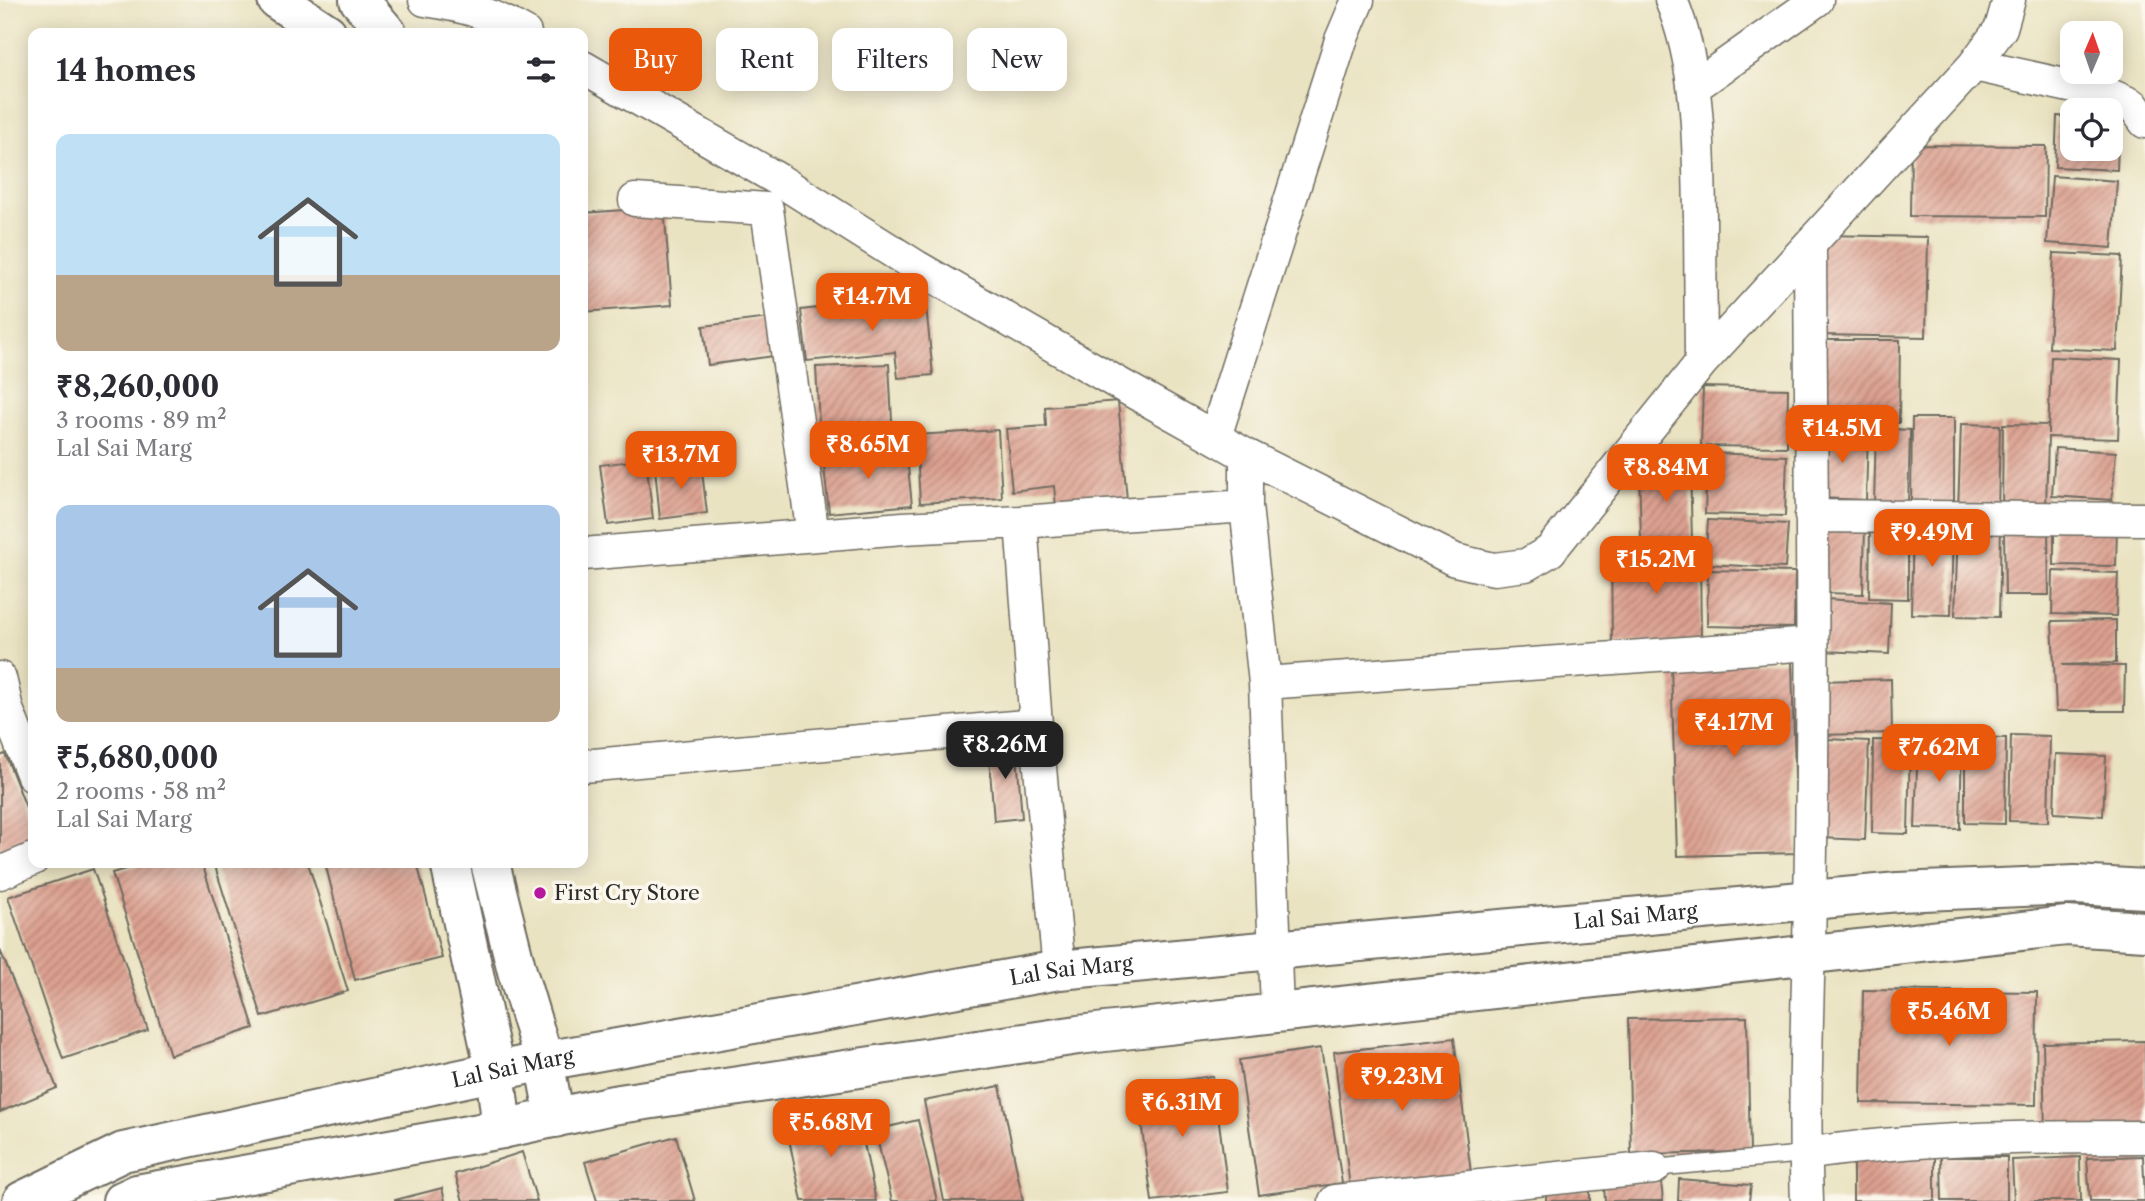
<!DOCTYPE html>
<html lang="en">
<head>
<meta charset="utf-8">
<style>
	:root { --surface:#fff; --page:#f2f2f3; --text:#2b2b33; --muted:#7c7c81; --accent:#ea580c }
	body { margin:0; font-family:"Libre Caslon Text",serif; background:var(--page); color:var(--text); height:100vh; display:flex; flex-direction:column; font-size:26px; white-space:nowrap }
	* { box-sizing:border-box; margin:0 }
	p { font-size:23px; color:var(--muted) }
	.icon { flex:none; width:38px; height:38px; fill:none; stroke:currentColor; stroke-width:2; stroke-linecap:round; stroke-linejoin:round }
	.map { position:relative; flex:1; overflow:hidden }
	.details { position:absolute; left:28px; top:28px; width:560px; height:840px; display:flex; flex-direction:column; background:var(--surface); border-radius:14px; box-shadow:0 4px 18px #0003 }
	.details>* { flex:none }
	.hud { position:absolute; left:609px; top:28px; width:665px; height:63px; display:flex; gap:14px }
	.needle { width:46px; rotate:2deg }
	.fabs { position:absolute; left:2060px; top:21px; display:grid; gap:14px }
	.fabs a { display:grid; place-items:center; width:63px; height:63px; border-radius:14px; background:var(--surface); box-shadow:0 4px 18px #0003; font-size:35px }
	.price { position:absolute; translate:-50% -60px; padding:0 16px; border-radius:14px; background:var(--accent); color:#fff; font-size:23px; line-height:46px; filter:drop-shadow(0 2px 4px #0008) }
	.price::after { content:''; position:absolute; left:50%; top:42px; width:21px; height:16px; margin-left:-10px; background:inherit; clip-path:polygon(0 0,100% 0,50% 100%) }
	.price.on { background:#222; color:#fff }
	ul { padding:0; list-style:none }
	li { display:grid; align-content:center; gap:14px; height:371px; padding:0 28px }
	li span { display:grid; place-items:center; height:217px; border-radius:14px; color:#555 }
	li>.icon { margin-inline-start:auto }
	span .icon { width:126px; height:126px; fill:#fffc; stroke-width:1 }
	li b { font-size:30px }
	h2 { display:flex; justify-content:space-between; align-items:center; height:84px; padding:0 28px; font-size:30px }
	.tag { padding:0 24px; border-radius:14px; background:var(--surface); box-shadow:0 4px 18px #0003; font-size:24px; line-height:63px }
	.tag.on { background:var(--accent); color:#fff }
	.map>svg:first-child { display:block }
	.building { fill:url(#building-hatch) }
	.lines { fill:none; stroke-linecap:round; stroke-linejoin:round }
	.lane-casing { stroke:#6e6b60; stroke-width:19 }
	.street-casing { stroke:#6e6b60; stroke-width:35 }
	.secondary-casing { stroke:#6e6b60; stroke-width:42 }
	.lane { stroke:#fff; stroke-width:16 }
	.street { stroke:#fff; stroke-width:32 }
	.secondary { stroke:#fff; stroke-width:38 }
	.poi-dot { fill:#b5179e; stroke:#fbf7ec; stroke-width:2.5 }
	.labels { text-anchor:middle; stroke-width:7; stroke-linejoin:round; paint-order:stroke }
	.poi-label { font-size:21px; fill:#2b2b2b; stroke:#fbf7ec; text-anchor:start }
	.street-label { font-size:21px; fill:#2b2b2b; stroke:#fbf7ec }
</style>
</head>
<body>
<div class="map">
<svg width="2145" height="1201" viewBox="0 0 2145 1201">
	<defs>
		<pattern id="building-hatch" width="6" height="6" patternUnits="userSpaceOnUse" patternTransform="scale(1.75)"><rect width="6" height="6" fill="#dca090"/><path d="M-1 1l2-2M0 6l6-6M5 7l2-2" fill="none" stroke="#b38376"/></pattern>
	</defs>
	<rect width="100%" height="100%" fill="#fbf7ec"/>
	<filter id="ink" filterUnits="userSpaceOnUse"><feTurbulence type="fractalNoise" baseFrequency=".0143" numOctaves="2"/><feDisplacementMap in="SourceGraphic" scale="14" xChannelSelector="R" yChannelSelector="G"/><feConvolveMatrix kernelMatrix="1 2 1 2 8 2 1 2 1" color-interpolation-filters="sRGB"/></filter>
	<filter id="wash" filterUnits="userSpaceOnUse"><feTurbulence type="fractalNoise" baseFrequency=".00686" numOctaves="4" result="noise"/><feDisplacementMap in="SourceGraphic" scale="28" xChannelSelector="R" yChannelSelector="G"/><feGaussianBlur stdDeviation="1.57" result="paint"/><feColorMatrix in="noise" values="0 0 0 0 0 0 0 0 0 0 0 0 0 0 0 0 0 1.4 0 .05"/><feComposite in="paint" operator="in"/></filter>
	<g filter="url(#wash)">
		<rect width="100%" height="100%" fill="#eae3c2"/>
		<g id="blocks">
			<!-- building -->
			<path class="building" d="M2057,116l15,1v32h38v-30l9,1 -2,50 -62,-3z
				M1911,145l135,1 -1,71 -135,-1z
				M2052,176l65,5 -5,67 -65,-5z
				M664,207l8,98 -89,7v-99z
				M1822,235l106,2 -2,100 -106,-2z
				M2054,253l68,3 -5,95 -68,-3z
				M925,296l8,79 -35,3 -3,-26 -88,9 -6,-51z
				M769,318l5,38 -66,9 -5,-39z
				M1813,340h87l-1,83 -87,-1z
				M2051,357l70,3 -3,79 -70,-2 -2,71h-44l1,-84 45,1v9z
				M889,364l4,76 -73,4 -4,-77z
				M1703,387l85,2 -1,58 -86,-1z
				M1118,401l9,99 -71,6 -2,-20 -42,5 -6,-62 40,-3 -1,-19z
				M1912,418h42v86h-43z
				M1961,424l39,1 -2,87 -40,-1z
				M1876,428l34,2 -2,77 -34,-2z
				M998,430l4,68 -82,5 -4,-68z
				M1818,431l50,1 -2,68 -49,-2z
				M906,448l6,57 -83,8 -6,-56z
				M2055,448l61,4 -4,48 -60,-4z
				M1707,453l80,3 -2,60 -80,-2z
				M646,459l7,60 -45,6 -8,-60z
				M701,463l6,50 -47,6 -5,-51z
				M1690,467l2,73 -51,1 -2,-73z
				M1708,520l80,4 -3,44 -80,-4z
				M1913,523l40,1 -2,91 -40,-1z
				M1958,524l43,2 -2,91 -44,-1z
				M1870,525l38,1v73l-39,-1z
				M2054,525l63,2 -1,39 -62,-1z
				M1823,528l42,1 -2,65 -41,-1z
				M2004,529h44l1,66h-44z
				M1700,549l1,93 -89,1 -1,-93z
				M1708,570l87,2 -1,56 -87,-2z
				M2053,571l65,2 -2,43 -64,-2z
				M1825,599l66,4 -2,51 -66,-3z
				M2116,620v43l-54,2 63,1 -1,45h-68l-4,-90z
				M1792,661l5,192 -120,3 -6,-191z
				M1891,679l1,54 -71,2 -1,-54z
				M2011,735l39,1 -2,86 -39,-1z
				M1965,737l41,1 -1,86 -40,-1z
				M1918,738l44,1 -2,90 -45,-1z
				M1826,739l43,2 -4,99 -44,-2z
				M1873,740l37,1 -2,93 -36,-1z
				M1016,742l6,76 -28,3 -6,-77z
				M5,754l28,71v30l-33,13v-112z
				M2056,754l50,2 -3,60 -49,-3z
				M145,863h57l52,165 -84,27 -58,-182z
				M214,863h94l40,128 -86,26z
				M325,863h92l25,95 -87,22z
				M93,869l55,161 -85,29 -55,-162z
				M0,950l57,138 -57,24z
				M1863,990l174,2 -1,113 -175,-2z
				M1747,1017l3,135 -119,2 -3,-135z
				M1454,1038l17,135 -121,15 -16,-136z
				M2145,1041v92l-100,2 -2,-92z
				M1321,1048l21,135 -83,12 -20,-135z
				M1213,1076l15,116 -76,9 -16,-115z
				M1000,1086l23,115h-79l-20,-100z
				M857,1110l19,91h-74l-16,-76z
				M918,1120l19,81h-45l-17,-71z
				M676,1136l19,65h-98l-12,-39z
				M522,1152l15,49h-74l-8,-27z
				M1853,1153h82v48h-82z
				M2143,1156l2,45h-55l-3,-43z
				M1941,1157h66v44h-65z
				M2080,1157l1,44h-67l-2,-41z
				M1679,1179l72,6 -2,16h-71z
				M1661,1181l2,20h-58l-1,-16z
				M442,1188l3,13h-50v-1z
				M1590,1190v11h-44v-9z"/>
		</g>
	</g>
	<g filter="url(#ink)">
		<use href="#blocks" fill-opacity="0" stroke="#6e6b60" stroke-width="2"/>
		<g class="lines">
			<defs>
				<path id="lane" d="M1654,1168l151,-14"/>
				<path id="street" d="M425,0c39,6 66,13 100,33
					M1671,0c28,65 28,148 29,218 0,48 1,97 1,145
					M1974,65l136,30 23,10 12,17
					M583,67l196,113 138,87 204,118 125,70 209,105 39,9 32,-4 24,-14 151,-188 273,-298 27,-37 8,-28
					M1694,87l123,-87
					M635,200l132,9 46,326
					M1215,437l126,-397 17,-40
					M1246,455v51l19,177 12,328
					M1811,516l334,3
					M1021,522l15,203 23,245
					M583,554l320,-26 118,-6 225,-16
					M0,678l7,31 26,67
					M1265,683l546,-39
					M583,766l453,-41
					M0,873l33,-14
					M1805,1154c115,-17 224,-17 340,-17
					M1335,1201l319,-33
					M1807,1201c-4,-100 1,-201 3,-301 5,-218 1,-436 0,-655"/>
				<g id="secondary">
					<path d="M277,0l50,33"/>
					<path d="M359,0l28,33"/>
					<path d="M450,863l45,208 7,58"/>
					<path d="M490,863l27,108 27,90 11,57"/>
					<path id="s1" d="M22,1201l101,-49 421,-91 515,-91 839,-78 177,-7 70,4"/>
					<path d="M122,1201l15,-7 365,-65 111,-24 465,-70 989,-109 78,5"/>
				</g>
			</defs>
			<!-- lane casing -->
			<use href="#lane" class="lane-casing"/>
			<!-- street casing -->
			<use href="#street" class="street-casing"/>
			<!-- secondary casing -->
			<use href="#secondary" class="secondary-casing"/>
			<!-- lane -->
			<use href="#lane" class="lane"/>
			<!-- street -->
			<use href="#street" class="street"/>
			<!-- secondary -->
			<use href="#secondary" class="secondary"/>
		</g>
	</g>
	<!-- markers -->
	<circle class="poi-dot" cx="540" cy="893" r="7"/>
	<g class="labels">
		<!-- poi labels -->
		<g class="poi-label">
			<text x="554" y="900">First Cry Store</text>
		</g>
		<!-- street labels -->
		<g class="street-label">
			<text dy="7" stroke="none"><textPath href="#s1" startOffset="1645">Lal Sai Marg</textPath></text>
			<text dy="7" stroke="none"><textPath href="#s1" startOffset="1078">Lal Sai Marg</textPath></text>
			<text dy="7" stroke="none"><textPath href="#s1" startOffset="511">Lal Sai Marg</textPath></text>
		</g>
	</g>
</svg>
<div class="fabs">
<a><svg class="needle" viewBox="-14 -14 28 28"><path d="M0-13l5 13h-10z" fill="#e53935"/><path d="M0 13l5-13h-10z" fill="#7c7c81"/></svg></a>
<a><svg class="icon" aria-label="locate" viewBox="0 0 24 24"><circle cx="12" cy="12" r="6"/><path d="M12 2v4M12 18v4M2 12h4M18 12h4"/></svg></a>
</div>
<b class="price" style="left:872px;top:333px">₹14.7M</b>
<b class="price" style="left:1842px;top:465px">₹14.5M</b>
<b class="price" style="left:868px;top:481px">₹8.65M</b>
<b class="price" style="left:681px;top:491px">₹13.7M</b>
<b class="price" style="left:1666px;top:504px">₹8.84M</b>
<b class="price" style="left:1932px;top:569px">₹9.49M</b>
<b class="price" style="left:1656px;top:596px">₹15.2M</b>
<b class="price" style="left:1734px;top:759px">₹4.17M</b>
<b class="price on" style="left:1005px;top:781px">₹8.26M</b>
<b class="price" style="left:1939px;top:784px">₹7.62M</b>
<b class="price" style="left:1949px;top:1048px">₹5.46M</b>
<b class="price" style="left:1402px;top:1113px">₹9.23M</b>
<b class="price" style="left:1182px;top:1139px">₹6.31M</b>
<b class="price" style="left:831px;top:1159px">₹5.68M</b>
<div class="hud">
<a class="tag on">Buy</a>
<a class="tag">Rent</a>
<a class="tag">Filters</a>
<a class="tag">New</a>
</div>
<section class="details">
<h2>14 homes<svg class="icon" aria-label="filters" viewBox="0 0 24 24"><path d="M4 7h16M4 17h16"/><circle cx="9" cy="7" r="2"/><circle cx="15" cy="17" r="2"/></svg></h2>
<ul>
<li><span style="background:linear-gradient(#bfe0f5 65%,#b9a48a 0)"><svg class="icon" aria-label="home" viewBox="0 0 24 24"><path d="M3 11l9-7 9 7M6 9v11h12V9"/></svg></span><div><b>₹8,260,000</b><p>3 rooms · 89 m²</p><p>Lal Sai Marg</p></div></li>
<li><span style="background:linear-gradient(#a9c7e8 75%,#b9a48a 0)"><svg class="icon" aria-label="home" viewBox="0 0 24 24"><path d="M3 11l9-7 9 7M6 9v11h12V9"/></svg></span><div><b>₹5,680,000</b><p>2 rooms · 58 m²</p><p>Lal Sai Marg</p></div></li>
</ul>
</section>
</div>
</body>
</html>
